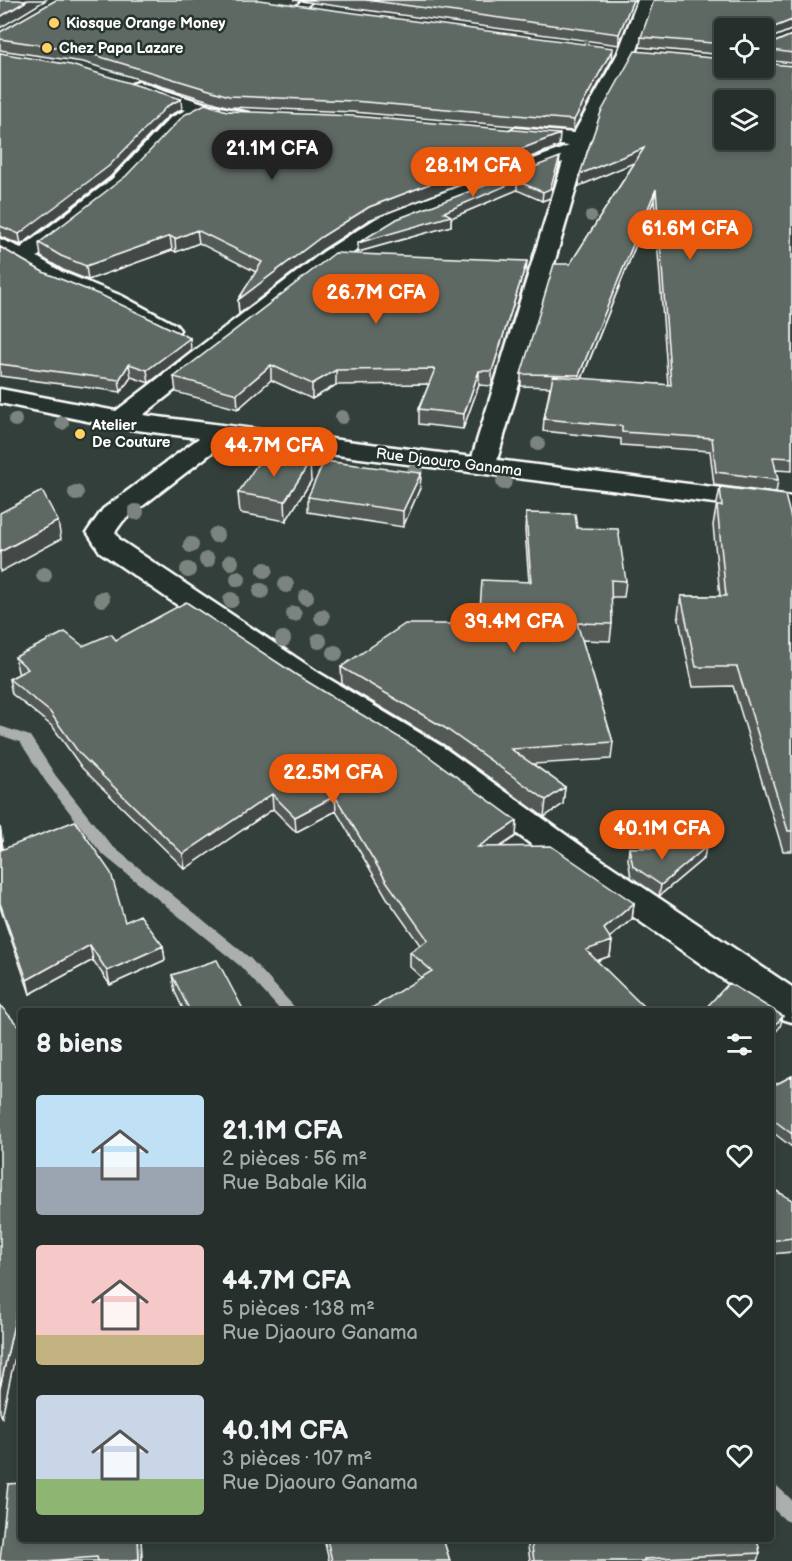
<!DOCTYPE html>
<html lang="fr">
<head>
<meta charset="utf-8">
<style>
	:root { --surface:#262f2c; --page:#2e3734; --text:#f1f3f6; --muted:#a4a9a9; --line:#424a48; --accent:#ea580c }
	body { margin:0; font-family:"Balsamiq Sans",sans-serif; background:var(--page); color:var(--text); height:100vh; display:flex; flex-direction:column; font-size:22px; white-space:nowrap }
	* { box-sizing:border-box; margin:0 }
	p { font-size:20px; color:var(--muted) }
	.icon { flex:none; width:33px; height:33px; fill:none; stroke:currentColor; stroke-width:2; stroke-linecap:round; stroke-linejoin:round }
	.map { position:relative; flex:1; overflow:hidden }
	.details { position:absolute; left:18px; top:1008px; width:756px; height:534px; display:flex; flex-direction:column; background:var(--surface); border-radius:6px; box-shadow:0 3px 9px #0003,0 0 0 2px var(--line) }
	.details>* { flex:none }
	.fabs { position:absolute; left:714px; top:18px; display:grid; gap:12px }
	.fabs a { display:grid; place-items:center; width:60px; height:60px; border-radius:6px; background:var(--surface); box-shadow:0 3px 9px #0003,0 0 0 2px var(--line); font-size:30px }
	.price { position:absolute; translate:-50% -51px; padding:0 14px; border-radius:21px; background:var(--accent); color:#fff; font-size:20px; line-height:39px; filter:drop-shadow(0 2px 3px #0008) }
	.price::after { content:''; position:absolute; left:50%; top:36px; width:18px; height:14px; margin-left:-9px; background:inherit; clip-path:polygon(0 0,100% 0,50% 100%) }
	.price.selected { background:#222; color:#fff }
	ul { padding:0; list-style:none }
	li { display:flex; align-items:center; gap:18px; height:150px; padding:0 18px }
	li span { display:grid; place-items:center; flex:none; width:168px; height:120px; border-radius:6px; color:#555 }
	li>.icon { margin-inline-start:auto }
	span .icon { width:72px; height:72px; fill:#fffc; stroke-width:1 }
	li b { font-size:26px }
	h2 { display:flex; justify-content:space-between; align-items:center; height:72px; padding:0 18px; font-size:26px }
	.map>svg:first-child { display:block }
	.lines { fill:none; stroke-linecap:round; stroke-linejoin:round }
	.stream { fill:#abb0ae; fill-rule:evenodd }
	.lane-casing { stroke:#fff; stroke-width:4 }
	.street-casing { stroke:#fff; stroke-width:5 }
	.lane { fill:#26332d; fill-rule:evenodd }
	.street { fill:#26332d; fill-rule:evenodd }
	.tree { fill:#7c8480 }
	.wall { fill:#525a56; stroke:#fff; stroke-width:1.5; fill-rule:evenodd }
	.shaded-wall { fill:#424a46; stroke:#fff; stroke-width:1.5 }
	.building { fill:#5f6964; stroke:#fff; stroke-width:1.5; fill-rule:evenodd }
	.poi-dot { fill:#ffd166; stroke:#26332d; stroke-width:2 }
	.labels { text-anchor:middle; stroke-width:5; stroke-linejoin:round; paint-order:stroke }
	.far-poi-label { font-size:15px; font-weight:bold; fill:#fff; stroke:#26332d; text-anchor:start }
	.far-street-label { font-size:15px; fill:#fff; stroke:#26332d }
</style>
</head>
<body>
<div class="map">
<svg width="792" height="1561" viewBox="0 0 792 1561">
	<rect width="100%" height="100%" fill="#333f3a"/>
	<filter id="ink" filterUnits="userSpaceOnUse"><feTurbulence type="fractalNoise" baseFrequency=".0167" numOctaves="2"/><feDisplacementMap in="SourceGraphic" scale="12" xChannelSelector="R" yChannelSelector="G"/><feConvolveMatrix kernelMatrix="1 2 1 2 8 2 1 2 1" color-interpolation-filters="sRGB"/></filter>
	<g filter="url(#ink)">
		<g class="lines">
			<!-- stream -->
			<path class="stream" d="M0,726l30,10 26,40 55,69 139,113 48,53h-17l-41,-45 -139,-113 -55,-71 -26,-40 -20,-7z
				M771,1484l7,3 14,13v23l-7,-3 -14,-13z"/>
			<defs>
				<path id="lane" d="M303,0h11l-12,10h-6v-4z"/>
				<path id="street" d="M638,0h16l-18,53 -38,69 -11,28 -90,310 295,37v16l-565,-72 -104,80 -8,11 5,8 199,133 124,74 147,105 202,135v35l-13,-4 -213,-148 -145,-107 -124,-76 -197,-135 -13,-20 16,-23 96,-71 -78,-10 -121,-25v-14l116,22 207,-159 57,-36 189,-70 -54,-6 -10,-6 10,-6 59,5 44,-80zM563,162l-91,295 -329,-42 195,-153 58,-36z
					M139,82l67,22 43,9 3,4 -10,6 -37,-8 -21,11 -58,61 -89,70 25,15 60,24 54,29 4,5 -4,5 -8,2 -62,-31 -60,-24 -46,-27v-16l21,9 91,-69 58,-61 16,-8 -54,-18 -2,-4 2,-4z"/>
			</defs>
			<!-- lane casing -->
			<use href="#lane" class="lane-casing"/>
			<!-- street casing -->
			<use href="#street" class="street-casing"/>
			<!-- lane -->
			<use href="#lane" class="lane"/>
			<!-- street -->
			<use href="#street" class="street"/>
		</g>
		<!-- trees -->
		<g class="tree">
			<circle cx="591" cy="216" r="6"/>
			<circle cx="342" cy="417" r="7"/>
			<circle cx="15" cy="420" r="7"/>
			<circle cx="62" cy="423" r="7"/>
			<circle cx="538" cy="444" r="7"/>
			<circle cx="415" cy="472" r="8"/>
			<circle cx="504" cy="482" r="8"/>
			<circle cx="76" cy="493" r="8"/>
			<circle cx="136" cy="512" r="8"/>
			<circle cx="216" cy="535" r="8"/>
			<circle cx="191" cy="545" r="8"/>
			<circle cx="207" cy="560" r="8"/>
			<circle cx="231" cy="562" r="8"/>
			<circle cx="188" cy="570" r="8"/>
			<circle cx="265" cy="570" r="8"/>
			<circle cx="44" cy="575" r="8"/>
			<circle cx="238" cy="579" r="8"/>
			<circle cx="286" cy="585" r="8"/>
			<circle cx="261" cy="591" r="8"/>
			<circle cx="306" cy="597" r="8"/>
			<circle cx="102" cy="599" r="8"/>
			<circle cx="231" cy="600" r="8"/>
			<circle cx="294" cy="614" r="8"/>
			<circle cx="322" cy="617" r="8"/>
			<circle cx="283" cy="639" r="8"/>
			<circle cx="319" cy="641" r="8"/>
			<circle cx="335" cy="653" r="8"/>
		</g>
		<!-- wall -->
		<path class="wall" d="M293,0h343l-17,45z
			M792,0v30h-1l-27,11 -40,-13v29v-2l-84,-8 1,-10z
			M0,32l612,27 -39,72 -220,-19 -124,-5 -146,-45 -83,-12z
			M792,35v28l-28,-3v2v-18l2,2z
			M0,53l181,46 1,10 -14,7 -58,61 -89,68 -20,-8 -1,1z
			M792,66v405l-16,-1 2,10 -2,13 -62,-8 -4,-34 -89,-6v-6l-78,-8 1,-12 6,-32 -29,-1v-12l49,-110 65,-102 -56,24zM654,200l14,185 -86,-6z
			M227,111l332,35 -190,74 -47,30 -83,64 -1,-14 18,-28 -57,-29 -23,9 -4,-2 -84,30 -25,-10 -22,-13 -2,-14z
			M559,166l-9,32 -8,3 -25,-11 -66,28v8l-93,26 39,-33z
			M0,247l43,25 148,78 -42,33 -18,-6 -10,15 -121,-16z
			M526,275l-34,111 -13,-1 -16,44 -44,-5v-15l10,-25 -93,1 -24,14 -41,-19 -33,29 -62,-17 -2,-15z
			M421,473l-1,15 -17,39 -95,-15v-15z
			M311,481l-25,40 -46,-8 -2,-20z
			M720,487l72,35v329h-9l-50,-165 -40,1 -15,-72 3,-19h39l-7,-71z
			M526,513l51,15 49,53 -2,16h-13l1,27 -2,17 -28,-1 31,102 -2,17 -78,5 32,23 -2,17 -19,13 -100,-72 -102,-61 -1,-17 138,-43 50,-42 -4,-52z
			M116,640l401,181 -1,15 -16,11 134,56 -2,16 -22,19 2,3 -2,15 -13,5 -176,16 -11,-10v-15l10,-7 -33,-47 -51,-87 -40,21 -23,-23 -88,60 -103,-101 -29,-41 -41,-33 -3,-15 10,-5 -1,-2 -3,-15 68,-11z
			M0,827l3,22 122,73 38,24 2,14 -55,25 -17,-25 -63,34 -30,-87z
			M629,848l75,10 -45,38 -28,-19 -3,-18z
			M172,975l72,36h-60l-9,-19z
			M792,1076v71l-21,-16v-44z
			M771,1188l21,12v52l-21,2z
			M21,1539h120l1,22h-142z
			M324,1539h119l7,22h-121z
			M527,1539h230l3,14 -3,8h-227z"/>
		<!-- shaded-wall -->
		<path class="shaded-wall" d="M28,0h18l-46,28v-11z
			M633,0h3l-17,45v-11z
			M792,20l-1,10 -27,11v-10z
			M613,48l-1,11 -39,72 1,-11z
			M181,99l1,10 -14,7 -58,61 -89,68 -2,-11 148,-128z
			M560,134l-1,12 -190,74 -47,30 -83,64 -1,-14 83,-63 48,-30z
			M644,148l-1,11 -64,27 1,-12z
			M560,157l-1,9 -9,32 -8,3 1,-9z
			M517,181v9l-66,28v8l-93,26v-9l86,-31z
			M656,189l-2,11 -76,188 1,-13z
			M197,230l2,13 -23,9 -1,-13z
			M170,236l2,14 -84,30 -2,-14z
			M527,261l-1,14 -34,111v-15z
			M190,338l1,12 -42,33 -2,-13z
			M129,364l2,13 -10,15 -2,-12z
			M271,365v15l-33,29 -1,-15z
			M336,370v15l-24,14v-15z
			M479,371v14l-16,44 1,-15z
			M310,462l1,19 -25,40 -1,-20z
			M421,473l-1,15 -17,39v-16z
			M58,521l3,18 -61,33v-20z
			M565,787l-2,17 -19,13 2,-17z
			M272,794l1,15 -88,60 -2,-15z
			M335,796l1,15 -40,21 -1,-15z
			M517,821l-1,15 -39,26 1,-15z
			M0,827l1,4 3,33 -3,-14z
			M706,847l-2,11 -45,38 2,-11z
			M634,903l-2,16 -30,25 10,-3 -2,15 -26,9 2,-15 18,-21z
			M90,945l3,15 -63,34 -3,-14z
			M163,946l2,14 -55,25 -3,-14z
			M783,1016l-3,11 -9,10v-7z
			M21,1292v37l-19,88 -2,-5v-24z
			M138,1539h3l1,22h-3v-2z"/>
		<!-- building -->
		<path class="building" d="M0,0h19l5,1 4,-1 -28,17z
			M56,0h203l354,48 -39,72 -221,-19 -124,-5 -148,-45 -81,-12v-7z
			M366,0h267l-14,34z
			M654,0h138v20l-28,11v7v-10h-40v16l-83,-7z
			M792,35v18l-26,-4 -2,6v-11l2,2z
			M635,51l89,8v9h40v-5l28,3v392l-19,-1 5,23 -62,-8 -4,-34 -90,-6v-6l-78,-7 9,-43 118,9 -15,-196 -77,186 -58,-1 33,-110h16l74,-116 -64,26 21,-62zM724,100h40v40h-40z
			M0,53l71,12 110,34 -14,7 -58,60 -90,68 -19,-8z
			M205,104l22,7 126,5 207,18 -191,73 -48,30 -83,63 24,-38 -65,-32 -22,9 -5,-3 -84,30 -25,-10 -22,-13 87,-67 58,-61z
			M560,157l-10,32 -7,3 -26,-11 -73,31 7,4 -93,27 39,-24z
			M0,247l43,25 60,24 87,42 -43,32 -18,-6 -10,16 -119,-16z
			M335,253l192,8 -35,110h-13l-15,43 -45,-5 16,-40 -99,1 -24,14 -41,-19 -34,29 -63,-17z
			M264,454l46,8 -25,39 -47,-8z
			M324,461l97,12 -18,38 -95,-14z
			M720,487l65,8 7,27v309h-4l-51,-164h-41l-15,-71h45l-9,-90h5z
			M42,491l16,30 -58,31v-39z
			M526,513l49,1 2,14 41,1 8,52 -15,-1 1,44 -35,-1 36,119 -102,7 54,38 -19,13 -101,-72 -104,-61 64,-43h74l3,-44 49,2z
			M186,602l109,72 125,76 97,71 -39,26 73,-1 83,57 -30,26 8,12 -26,9 62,61h-281l65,-40 -22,-19 18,-12 -41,-58 -52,-86 -40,21 -23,-23 -89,60 -104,-101 -29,-41 -41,-33 19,-10 -13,-12 50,-25 18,14 28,-12 5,6z
			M75,821l36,52 14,49 15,-7 23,31 -56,25 -17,-26 -63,35 -27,-77v-60l1,7z
			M706,847l-45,38 -28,-19 -4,-18z
			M217,960l27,51h-54l-18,-36z
			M729,983l54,33 -12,14v-19h-68z
			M0,1005l21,24v263l-21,96z
			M792,1076v58l-21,-16v-31z
			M771,1188l21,12v38l-21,3z
			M21,1483v56h117l1,20 -13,2h-28l-1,-4 -52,4h-45l8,-77z
			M327,1539h116l7,22h-118z
			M531,1539h226l3,14 -116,6v2h-110z"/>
	</g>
	<!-- markers -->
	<g class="poi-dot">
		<circle cx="54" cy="23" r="6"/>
		<circle cx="47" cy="48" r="6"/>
		<circle cx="80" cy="434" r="6"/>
	</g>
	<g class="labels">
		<!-- far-poi labels -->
		<g class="far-poi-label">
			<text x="66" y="28">Kiosque Orange Money</text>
			<text x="59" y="53">Chez Papa Lazare</text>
			<text x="92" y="430">Atelier<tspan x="92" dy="17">De Couture</tspan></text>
		</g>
		<!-- far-street labels -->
		<g class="far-street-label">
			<text transform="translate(449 462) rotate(7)" y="5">Rue Djaouro Ganama</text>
		</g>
	</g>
</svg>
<div class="fabs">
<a><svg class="icon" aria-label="locate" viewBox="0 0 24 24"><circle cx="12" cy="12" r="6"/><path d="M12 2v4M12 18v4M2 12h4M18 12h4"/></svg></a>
<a><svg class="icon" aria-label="layers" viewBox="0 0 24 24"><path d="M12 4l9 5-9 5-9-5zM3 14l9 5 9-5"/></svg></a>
</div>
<b class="price selected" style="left:272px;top:181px">21.1M CFA</b>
<b class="price" style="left:473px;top:198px">28.1M CFA</b>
<b class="price" style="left:690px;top:261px">61.6M CFA</b>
<b class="price" style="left:376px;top:325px">26.7M CFA</b>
<b class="price" style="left:274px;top:478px">44.7M CFA</b>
<b class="price" style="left:514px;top:654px">39.4M CFA</b>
<b class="price" style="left:333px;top:805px">22.5M CFA</b>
<b class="price" style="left:662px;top:861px">40.1M CFA</b>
<section class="details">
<h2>8 biens<svg class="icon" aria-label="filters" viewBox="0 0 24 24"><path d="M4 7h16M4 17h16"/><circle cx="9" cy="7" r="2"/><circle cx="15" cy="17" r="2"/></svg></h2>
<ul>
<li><span style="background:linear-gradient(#bfe0f5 60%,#9aa5b1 0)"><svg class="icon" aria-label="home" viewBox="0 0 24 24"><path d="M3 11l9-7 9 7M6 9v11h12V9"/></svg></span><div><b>21.1M CFA</b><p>2 pièces · 56 m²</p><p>Rue Babale Kila</p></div><svg class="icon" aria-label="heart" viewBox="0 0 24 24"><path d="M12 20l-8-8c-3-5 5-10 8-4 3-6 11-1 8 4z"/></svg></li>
<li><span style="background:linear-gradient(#f6c9c9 75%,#c2b280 0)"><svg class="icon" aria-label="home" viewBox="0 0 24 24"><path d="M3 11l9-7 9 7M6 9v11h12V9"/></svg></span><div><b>44.7M CFA</b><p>5 pièces · 138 m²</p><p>Rue Djaouro Ganama</p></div><svg class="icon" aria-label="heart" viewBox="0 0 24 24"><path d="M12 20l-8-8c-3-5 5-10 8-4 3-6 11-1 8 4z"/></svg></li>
<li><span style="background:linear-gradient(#c9d6e8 70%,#8fb573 0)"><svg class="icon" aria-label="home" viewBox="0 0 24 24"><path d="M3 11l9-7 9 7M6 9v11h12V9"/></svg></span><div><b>40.1M CFA</b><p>3 pièces · 107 m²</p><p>Rue Djaouro Ganama</p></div><svg class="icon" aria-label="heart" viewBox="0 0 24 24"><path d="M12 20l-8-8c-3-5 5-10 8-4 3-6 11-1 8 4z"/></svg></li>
</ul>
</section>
</div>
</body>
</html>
